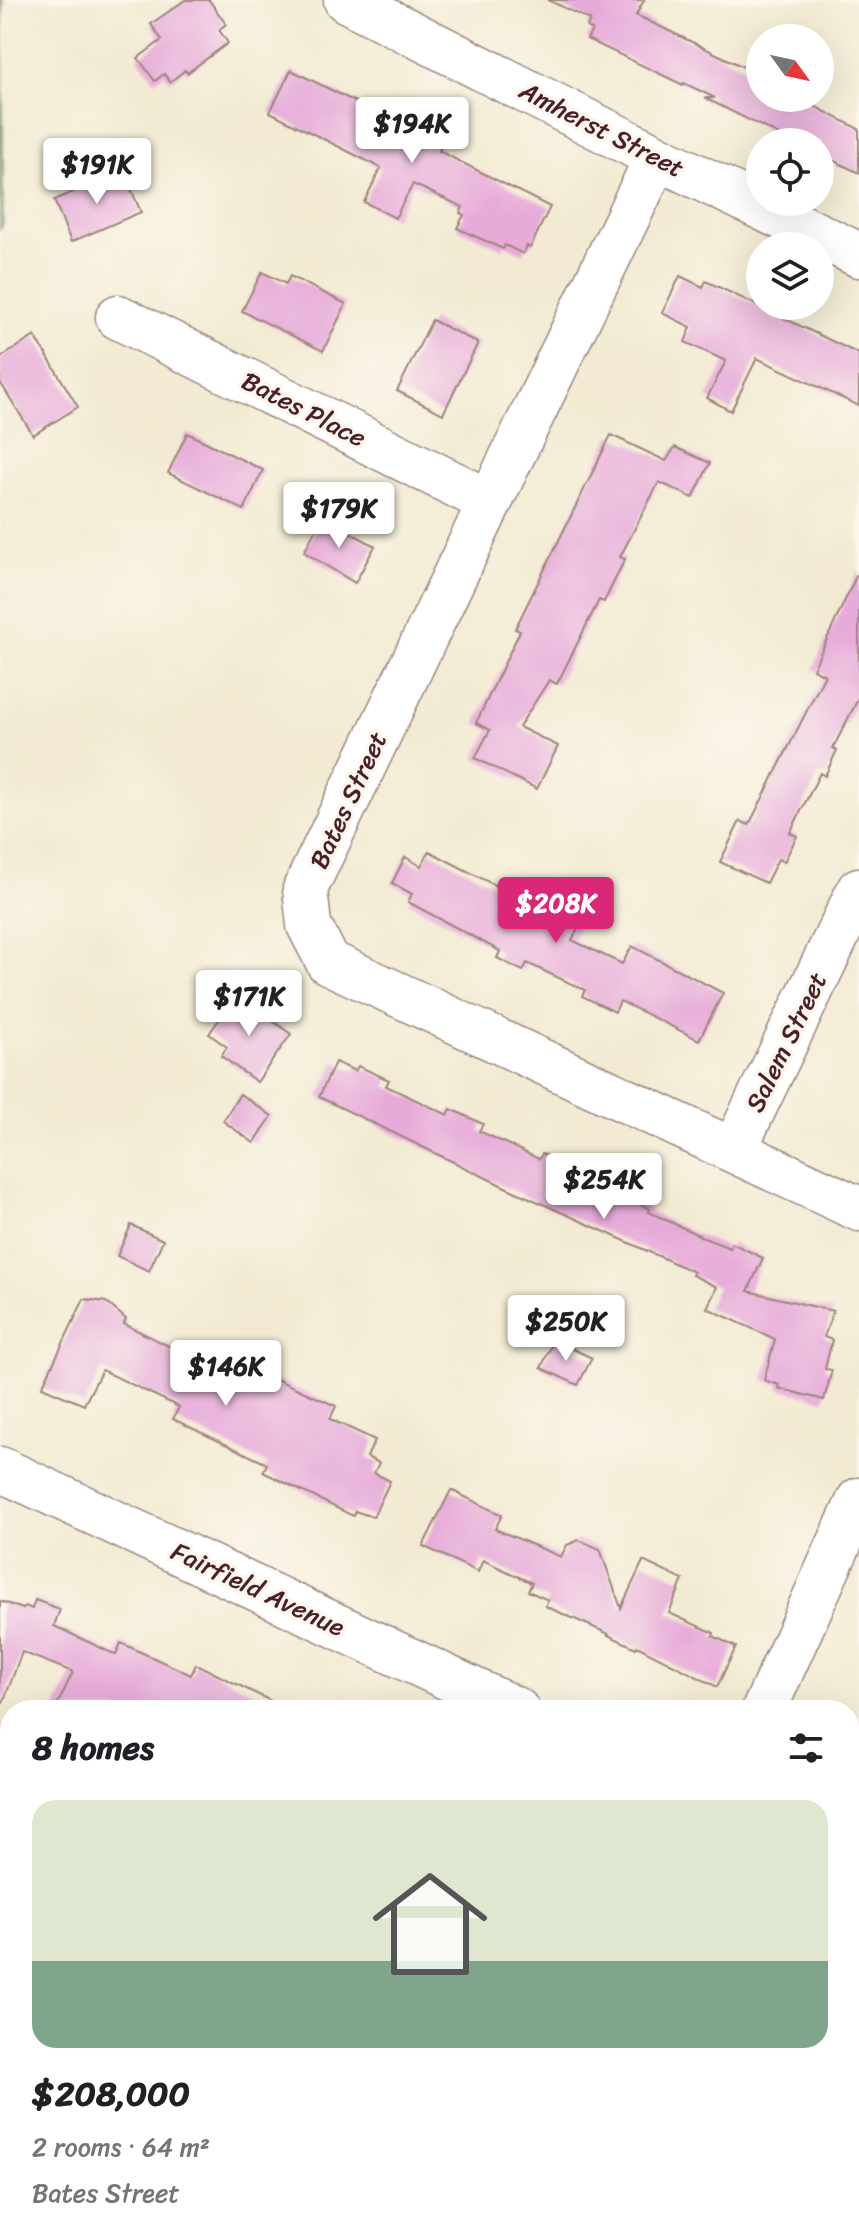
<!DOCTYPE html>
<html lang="en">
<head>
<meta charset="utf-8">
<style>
	:root { --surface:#fff; --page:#f2f2f2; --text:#202124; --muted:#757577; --accent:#db2777 }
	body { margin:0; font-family:Sriracha,sans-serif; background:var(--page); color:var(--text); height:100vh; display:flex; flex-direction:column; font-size:30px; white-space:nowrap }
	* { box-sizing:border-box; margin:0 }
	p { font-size:26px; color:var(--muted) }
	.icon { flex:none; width:44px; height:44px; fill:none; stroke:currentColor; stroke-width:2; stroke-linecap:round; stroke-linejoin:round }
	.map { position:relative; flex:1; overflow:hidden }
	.side { position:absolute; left:0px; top:1700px; width:860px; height:538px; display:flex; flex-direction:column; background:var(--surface); border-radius:32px 32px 0 0; box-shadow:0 8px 32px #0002 }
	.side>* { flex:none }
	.needle { width:52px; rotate:123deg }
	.fabs { position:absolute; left:746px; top:24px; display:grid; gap:16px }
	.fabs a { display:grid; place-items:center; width:88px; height:88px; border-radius:50%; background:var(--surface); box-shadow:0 8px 32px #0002; font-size:40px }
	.price { position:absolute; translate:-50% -68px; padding:0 18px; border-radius:8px; background:#fff; color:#222; font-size:26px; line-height:52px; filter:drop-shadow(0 2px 4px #0008) }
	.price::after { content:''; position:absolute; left:50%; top:48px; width:24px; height:18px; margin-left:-12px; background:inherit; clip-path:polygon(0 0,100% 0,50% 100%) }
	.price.current { background:var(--accent); color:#fff }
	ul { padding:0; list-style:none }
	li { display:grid; align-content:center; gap:16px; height:424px; padding:0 32px }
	li span { display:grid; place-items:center; height:248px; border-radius:24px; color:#555 }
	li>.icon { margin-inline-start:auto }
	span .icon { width:144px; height:144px; fill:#fffc; stroke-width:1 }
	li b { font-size:34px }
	h2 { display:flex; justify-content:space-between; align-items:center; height:96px; padding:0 32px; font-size:34px }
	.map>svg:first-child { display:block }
	.green { fill:#89cf89; stroke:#6a775a; stroke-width:2 }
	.building { fill:#e7abd9 }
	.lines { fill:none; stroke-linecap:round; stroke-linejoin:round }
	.minor-casing { stroke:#9e847e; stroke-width:47 }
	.major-casing { stroke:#9e847e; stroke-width:47 }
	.minor { stroke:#fff; stroke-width:44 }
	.major { stroke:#fff; stroke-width:44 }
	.labels { text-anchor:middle; stroke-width:7; stroke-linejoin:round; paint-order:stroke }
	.street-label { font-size:26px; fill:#4a1f2b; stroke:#fbf7ec }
</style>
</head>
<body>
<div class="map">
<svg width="859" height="2237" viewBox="0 0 859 2237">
	<rect width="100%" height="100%" fill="#fbf7ec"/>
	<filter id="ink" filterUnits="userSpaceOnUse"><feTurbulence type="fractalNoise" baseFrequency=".0125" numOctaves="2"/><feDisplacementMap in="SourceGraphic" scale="16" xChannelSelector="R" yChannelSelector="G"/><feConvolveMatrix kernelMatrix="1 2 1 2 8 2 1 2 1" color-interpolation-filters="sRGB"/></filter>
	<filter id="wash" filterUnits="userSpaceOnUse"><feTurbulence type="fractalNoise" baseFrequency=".006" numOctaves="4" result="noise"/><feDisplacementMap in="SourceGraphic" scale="32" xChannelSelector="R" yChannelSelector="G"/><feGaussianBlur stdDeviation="1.8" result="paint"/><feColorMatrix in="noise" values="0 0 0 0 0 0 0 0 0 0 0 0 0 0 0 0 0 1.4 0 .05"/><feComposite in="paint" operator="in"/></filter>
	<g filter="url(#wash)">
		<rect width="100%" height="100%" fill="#f2ead2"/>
		<!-- green -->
		<path class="green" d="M0,0h3v223l-3,7z"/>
		<g id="blocks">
			<!-- building -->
			<path class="building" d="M185,0h24l17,24 -7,6 9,13 -41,30 -2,-3 -15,12 -6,-8 -9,7 -17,-23 24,-18 -11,-16z
				M548,0h96l-8,15 124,60v23h39l60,31v44l-39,-19v-12l-29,-1 -86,-43h10l-31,-15 -1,2 -96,-46 5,-9 -5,-3 3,-7z
				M291,70l151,75 -3,6 111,56 -20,41 -3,-2 -4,8 -18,-9 -2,4 -46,-21 7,-13 -4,-2 3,-6 -50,-23 -18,34 -31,-16 17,-34 -111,-56z
				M123,171l18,41 -70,30 -17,-42z
				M262,272l24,12 4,-8 56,28 -23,47 -81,-40z
				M680,276l23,11 3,-6 153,73v52l-102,-48 -26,53 -24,-13 19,-37 -41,-19 6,-15 -29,-14z
				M432,320l46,23 -35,71 -46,-23z
				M35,336l43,71 -45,28 -33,-53v-24z
				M187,433l76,37 -19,40 -76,-37z
				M611,435l55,26 9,-14 35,16 -17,35 -34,-16 -39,75 5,2 -21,43 -5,-2 -42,84 -8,-4 -30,47 39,19 -21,43 -62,-31 15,-28 -14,-7 44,-92 -5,-2z
				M322,517l53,29 -20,37 -51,-31z
				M859,570v127l-26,51 4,2 -12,26 -5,-3 -30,60 7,3 -13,26 -6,-3 -12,24 -46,-21 20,-41 9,4 76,-150 -12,-6z
				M429,851l67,35 1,-2 84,39 -9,17 50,24 10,-18 91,47 -24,47 -79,-39 -5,11 -33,-16 3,-6 -58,-27 -4,8 -26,-13 3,-7 -92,-49 4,-8 -20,-11 13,-26 16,9z
				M236,995l55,39 -34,48 -36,-26 6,-9 -18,-13z
				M335,1062l20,9 3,-5 31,14 -3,6 62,29 3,-6 32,15 -4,7 60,28 3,-5 7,2 25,12 -2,5 78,36 -1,3 60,28 21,8 2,-5 31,15 -15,33 85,20 -9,26 8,3 -7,29 7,1 -8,30 -46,-12 1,-3 -15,-5 11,-41 -68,-31 10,-21 -25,-12 2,-3 -191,-86 -184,-89z
				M240,1094l32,22 -18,27 -31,-22z
				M131,1225l32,15 -14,31 -32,-15z
				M84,1299l22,3 20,17 -2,5 93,46 7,-14 112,50 -6,13 45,21 -8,17 12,6 -5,10 16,8 -17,36 -18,-6 -2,5 -90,-44 4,-8 -94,-45 6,-12 -77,-37 -18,35 -42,-18z
				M554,1340l38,18 -14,27 -37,-17z
				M451,1490l51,25 -7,14 66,28 6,-12 12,-5 21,9 21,59 22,-47 40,19 -14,33 45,20 -1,3 23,11 -19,40 -80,-41 -1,2 -28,-13 1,-1 -64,-28 3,-6 -20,-9 4,-8 -49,-23 -5,12 -55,-26z
				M35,1600l25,9 -6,17 62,29 5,-12 70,32 5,-11 93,46h-234l18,-38 -51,-20 -19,51 -3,-1v-101l23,8 2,-3 7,3z"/>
		</g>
	</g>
	<g filter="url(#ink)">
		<use href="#blocks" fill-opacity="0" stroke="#9e847e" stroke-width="2"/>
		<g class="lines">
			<defs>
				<path id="minor" d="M346,0l311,157 202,98
					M657,157l-167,345 -185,387 4,36 19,37 531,247
					M118,317l372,185
					M734,1150l125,-260
					M764,1710l95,-210
					M549,2237l4,-9"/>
				<path id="major" d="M0,1469l517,241
					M850,1864l9,4
					M0,2189l10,14
					M27,2228l7,9"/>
			</defs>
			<!-- minor casing -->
			<use href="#minor" class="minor-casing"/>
			<!-- major casing -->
			<use href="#major" class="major-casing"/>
			<!-- minor -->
			<use href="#minor" class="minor"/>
			<!-- major -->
			<use href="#major" class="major"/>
		</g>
	</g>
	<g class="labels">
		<!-- street labels -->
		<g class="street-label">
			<text transform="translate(602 129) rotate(27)" y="9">Amherst Street</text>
			<text transform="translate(304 409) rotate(27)" y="9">Bates Place</text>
			<text transform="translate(348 800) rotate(-65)" y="9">Bates Street</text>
			<text transform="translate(786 1042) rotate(-64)" y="9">Salem Street</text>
			<text transform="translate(258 1589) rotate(25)" y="9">Fairfield Avenue</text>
		</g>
	</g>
</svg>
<div class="fabs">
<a><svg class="needle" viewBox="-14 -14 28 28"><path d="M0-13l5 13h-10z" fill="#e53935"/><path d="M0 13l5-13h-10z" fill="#757577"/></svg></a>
<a><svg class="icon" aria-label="locate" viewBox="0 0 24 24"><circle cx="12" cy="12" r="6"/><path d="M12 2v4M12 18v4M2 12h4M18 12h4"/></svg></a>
<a><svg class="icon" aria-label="layers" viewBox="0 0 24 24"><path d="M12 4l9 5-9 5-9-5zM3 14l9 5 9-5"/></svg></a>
</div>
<b class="price" style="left:412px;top:165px">$194K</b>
<b class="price" style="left:97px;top:206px">$191K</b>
<b class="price" style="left:339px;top:550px">$179K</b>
<b class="price current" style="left:556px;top:945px">$208K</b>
<b class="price" style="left:249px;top:1038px">$171K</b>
<b class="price" style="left:604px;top:1221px">$254K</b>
<b class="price" style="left:566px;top:1363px">$250K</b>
<b class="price" style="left:226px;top:1408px">$146K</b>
<section class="side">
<h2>8 homes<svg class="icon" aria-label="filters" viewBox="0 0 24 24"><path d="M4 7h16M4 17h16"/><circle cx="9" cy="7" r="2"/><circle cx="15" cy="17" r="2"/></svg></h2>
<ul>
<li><span style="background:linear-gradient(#dfe7d0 65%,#7fa58c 0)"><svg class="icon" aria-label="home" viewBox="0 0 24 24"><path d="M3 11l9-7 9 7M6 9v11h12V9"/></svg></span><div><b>$208,000</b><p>2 rooms · 64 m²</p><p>Bates Street</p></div></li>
</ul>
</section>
</div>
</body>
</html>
